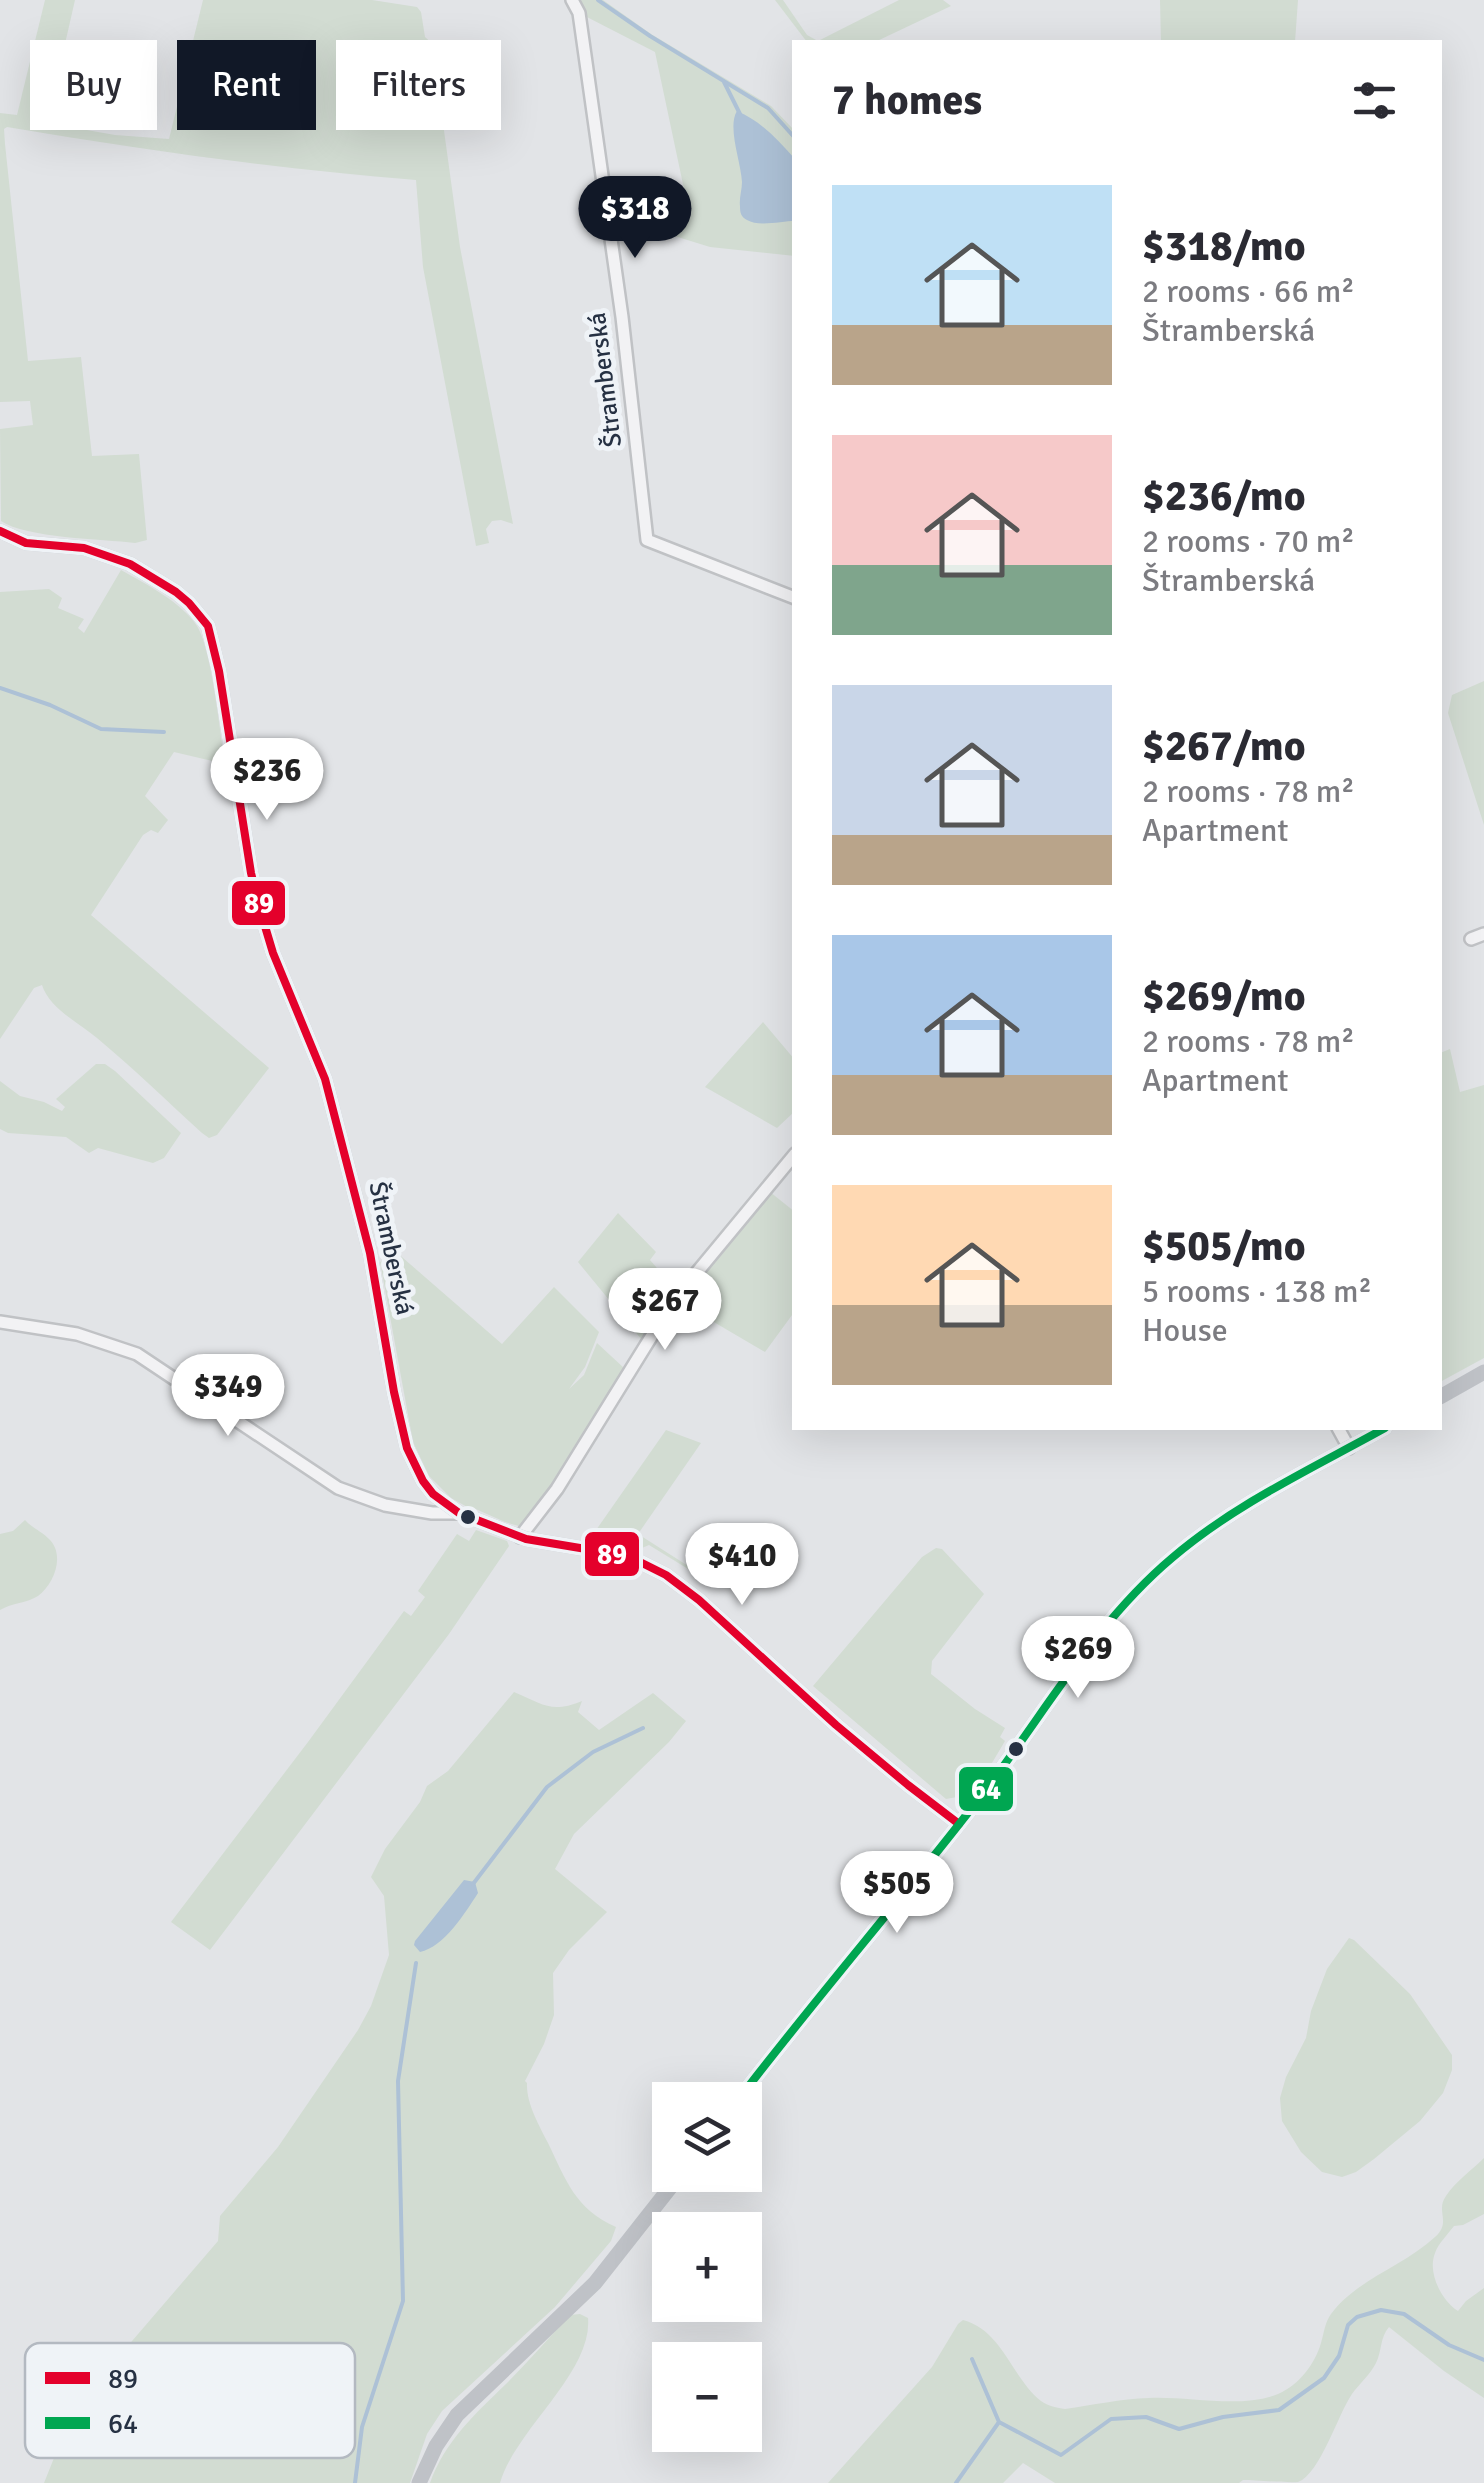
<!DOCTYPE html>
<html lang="en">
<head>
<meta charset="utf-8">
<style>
	:root { --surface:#fff; --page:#f7f7f7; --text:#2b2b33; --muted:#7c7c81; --accent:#111827 }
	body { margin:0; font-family:Signika,sans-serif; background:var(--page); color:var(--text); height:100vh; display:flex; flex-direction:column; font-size:38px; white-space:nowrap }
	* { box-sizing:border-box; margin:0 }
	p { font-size:32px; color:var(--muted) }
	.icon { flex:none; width:55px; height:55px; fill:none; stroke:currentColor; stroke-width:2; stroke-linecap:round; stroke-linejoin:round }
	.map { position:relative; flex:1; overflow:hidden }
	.sheet { position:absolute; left:792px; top:40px; width:650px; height:1390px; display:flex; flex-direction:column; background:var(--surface); border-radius:0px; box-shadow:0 10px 40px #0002 }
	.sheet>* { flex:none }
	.banner { position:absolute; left:30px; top:40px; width:612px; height:90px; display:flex; gap:20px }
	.fabs { position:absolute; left:652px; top:2082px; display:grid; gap:20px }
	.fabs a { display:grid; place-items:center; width:110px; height:110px; border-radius:0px; background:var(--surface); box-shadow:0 10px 40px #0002; font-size:50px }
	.price { position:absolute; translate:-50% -85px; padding:0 22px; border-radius:35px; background:#fff; color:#222; font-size:32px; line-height:65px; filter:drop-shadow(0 2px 5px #0008) }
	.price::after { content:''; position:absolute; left:50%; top:60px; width:30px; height:22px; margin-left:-15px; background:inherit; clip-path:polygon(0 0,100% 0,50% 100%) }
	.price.selected { background:var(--accent); color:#fff }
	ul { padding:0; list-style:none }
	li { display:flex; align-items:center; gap:30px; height:250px; padding:0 40px }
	li span { display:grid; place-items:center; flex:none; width:280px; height:200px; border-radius:0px; color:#555 }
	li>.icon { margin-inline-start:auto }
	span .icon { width:120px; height:120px; fill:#fffc; stroke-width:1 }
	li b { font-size:42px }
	h2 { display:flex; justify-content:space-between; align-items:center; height:120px; padding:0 40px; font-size:42px }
	.tag { padding:0 35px; border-radius:0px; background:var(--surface); box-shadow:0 10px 40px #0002; font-size:35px; line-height:90px }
	.tag.selected { background:var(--accent); color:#fff }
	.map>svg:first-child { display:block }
	.green { fill:#d2dcd2 }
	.water { fill:#adc1d6 }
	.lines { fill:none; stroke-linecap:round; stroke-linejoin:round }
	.stream { stroke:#adc1d6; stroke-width:4 }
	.street-casing { stroke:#c0c2c5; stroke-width:16 }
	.street { stroke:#f2f2f4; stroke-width:11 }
	.secondary { stroke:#bfc2c7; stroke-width:15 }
	.bus-1-casing { stroke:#eff3f7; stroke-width:15 }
	.bus-2-casing { stroke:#eff3f7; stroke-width:15 }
	.bus-1 { stroke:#e4002b; stroke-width:8 }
	.bus-2 { stroke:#00a651; stroke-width:8 }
	.bus-dot { fill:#263143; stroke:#eff3f7; stroke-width:4 }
	.labels { text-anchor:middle; stroke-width:10; stroke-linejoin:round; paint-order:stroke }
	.street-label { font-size:25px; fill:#263143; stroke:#eff3f7 }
	.key { fill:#eff3f7; stroke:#b3b9c1; stroke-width:2.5 }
	.key-label { font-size:28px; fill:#263143 }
	.line-badge { stroke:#eff3f7; stroke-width:4 }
	.badge-label { font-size:28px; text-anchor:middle; font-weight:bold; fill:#fff }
</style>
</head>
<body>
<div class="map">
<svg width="1484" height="2483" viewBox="0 0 1484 2483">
	<rect width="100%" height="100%" fill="#e2e4e7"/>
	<!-- green -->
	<path class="green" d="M45,0h30l-28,123 68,12 54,4 34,-139h169l45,7 4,5 4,25 10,9v19l25,182 53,277 -12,-4 -9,1 -6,8 3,14 -13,3 -53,-279 -7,-87c-138,-11 -274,-30 -409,-53l-3,2 1,15 23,217 53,-4 11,99 47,-2 8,86 -12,3c-33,-4 -109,-5 -134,-22l-1,-92 33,-4 -3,-24 -30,1v-289l17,2z
		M581,0h22l48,34 120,72 24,25v125l-85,-9 -94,-29 -2,-8 70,-21 -29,-137 -72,-37z
		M775,0h8l24,35 11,6 81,-41h44l8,6 -76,36h-68z
		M1160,0h138l-3,42h-134z
		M121,570c23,13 62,33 76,56 15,24 23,106 28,138l-51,-12 -29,44 23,24 -10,13 -7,-3 -8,5 -52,80 178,153 -52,67 -8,3 -7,-5c-35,-32 -69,-65 -105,-95 -18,-15 -48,-30 -55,-53l-8,3 -34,51v-447l49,-3 13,9 -4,10 26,11 -6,9 6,5z
		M1484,681v144l-36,-112 4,-18z
		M763,1022l32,38v51l-18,17 -72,-41z
		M1450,1049l10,43 24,-7v273l-44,24v-329z
		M96,1064h9l10,7 66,62 -17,25 -11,5 -55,-15 -9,5 -23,-16 -58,-4 -8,-4v-48l20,15 24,6 18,9 3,-4 -9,-8z
		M770,1192l25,20v99l-30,41 -87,-51z
		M618,1213l38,39 -6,8 26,30 -34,50 -64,-78z
		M395,1251l107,93 52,-57 45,45 -14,35 -16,22 15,-14 13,-32 27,25 -6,15 -52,85 -44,59 -17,-5 -34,-15 -2,1 -18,-10 -22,-22 -16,-34 -33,-180z
		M666,1430l35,13 -63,91 58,37 -3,1 -44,-27 -7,3 -48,-15z
		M25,1520c7,8 18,12 25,20 15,16 4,44 -12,56 -11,7 -26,7 -38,14v-76l13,-3z
		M476,1530l31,11 2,5 -60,88 -239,316 -39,-28 137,-180 96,-131 7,5 14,-19 -7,-6 39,-57 12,7z
		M936,1548l6,1 42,45 -52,67 -1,13 44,35 30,19 -5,9 5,4 -16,27 -21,27 -22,4 -133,-113 109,-129z
		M514,1692c29,12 37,22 68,9l-4,11 21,18 54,-37 33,28 -17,21 -95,92 -19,35 52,43 -38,38 -16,23 1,42 -10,29 -19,37 2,2c-1,20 12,42 21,60 18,37 27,66 68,84l-5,14 -56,66 -113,104 -15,23 -17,49h-366l20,-50 56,-78 98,-114 2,-25 58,-69 80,-117 13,-24 18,-51 -5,-59 -13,-19 14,-28 35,-47 7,-16 21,-15z
		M1349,1938l5,2 56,54 42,61v15l-9,23 -23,28 -46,38 -18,13 -14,5 -20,-5 -21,-20 -19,-31 -2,-23 6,-21 20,-39 5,-27 16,-42z
		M1484,2158v56l-21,11 -9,1c-6,8 -16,18 -19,27 -8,20 7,48 23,58l8,-10 18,-13v110l-40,-27 -55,-44c-9,10 -7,24 -13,36 -6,12 -17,21 -24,31 -14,20 -32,80 -54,88 -11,1 -42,-2 -55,-2l-4,3h-184l-32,-20 -20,20h-175l104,-116 26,-43 5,-4c39,10 49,58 78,81 7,5 16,7 24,8 27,-4 56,-10 84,-11 38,-2 93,11 129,-4 21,-9 37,-30 43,-51 3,-10 4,-21 10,-29 26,-35 73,-48 104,-77 17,-15 0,-26 11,-41 9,-14 26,-26 38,-38z
		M580,2314l8,4c5,54 -73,112 -88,165h-70c15,-42 45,-69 76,-99 22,-22 43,-46 64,-69z"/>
	<!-- water -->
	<path class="water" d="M737,111c24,10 41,29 58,48v62c-13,0 -37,6 -48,-1 -6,-3 -7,-7 -7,-14 -1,-8 2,-16 2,-24 -1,-20 -15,-55 -5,-71z
		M464,1880l11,2 3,11c-13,20 -34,54 -58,59l-6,-7 1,-4z"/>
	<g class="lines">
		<!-- stream -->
		<path class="stream" d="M598,0l52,36 118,72 27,30
			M724,82l16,32
			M0,688l50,17 51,24 63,3
			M473,1884l74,-97 46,-35 50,-24
			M972,2359l27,63
			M355,2483l7,-56 41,-126 -5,-220 18,-118
			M956,2483l43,-61 62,33 50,-36 35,-2 33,12 44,-12 56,-7 45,-32 15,-22 9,-31 9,-8 24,-7 23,4 45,31 35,15"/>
		<defs>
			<path id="street" d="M572,0l7,13 43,304 25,223 148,58
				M1471,939l13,-5
				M0,1322l77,12 60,20 201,134 47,17 47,8h25
				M1338,1428l11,20
				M520,1537l37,-48 94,-152 33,-49 111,-134"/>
		</defs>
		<!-- street casing -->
		<use href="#street" class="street-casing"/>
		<!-- street -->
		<use href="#street" class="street"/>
		<!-- secondary -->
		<path class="secondary" d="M0,531l26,12 58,5 46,16 46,28 13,11 19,23 11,45 32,202 10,40 12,40 52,126 45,174 24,139 13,56 16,33 10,13 26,19 67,26 78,13 30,7 32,16 33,25 137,125 72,60 51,39
			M1440,1397l44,-25
			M738,2100c81,-106 169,-207 250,-313 59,-78 109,-166 184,-229 63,-54 141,-90 213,-130
			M419,2483l17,-37 21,-31 138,-132 85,-108"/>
		<defs>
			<path id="bus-1" d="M0,531l26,12 58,5 46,16 46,28 13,11 19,23 11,45 32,202 10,40 12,40 52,126 45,174 24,139 13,56 16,33 10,13 26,19 67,26 78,13 30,7 32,16 33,25 137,125 72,60 51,39"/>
			<path id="bus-2" d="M738,2100c81,-106 169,-207 250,-313 59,-78 109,-166 184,-229 63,-54 141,-90 213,-130"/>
		</defs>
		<!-- bus-1 casing -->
		<use href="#bus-1" class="bus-1-casing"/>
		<!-- bus-2 casing -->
		<use href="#bus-2" class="bus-2-casing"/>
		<!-- bus-1 -->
		<use href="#bus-1" class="bus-1"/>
		<!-- bus-2 -->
		<use href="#bus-2" class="bus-2"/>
	</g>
	<!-- markers -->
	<g class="bus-dot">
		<circle cx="468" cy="1517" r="9"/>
		<circle cx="1016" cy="1749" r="9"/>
	</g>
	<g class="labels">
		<!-- street labels -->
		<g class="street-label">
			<text transform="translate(604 380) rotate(-97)" y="9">Štramberská</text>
			<text transform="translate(392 1248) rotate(78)" y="9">Štramberská</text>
		</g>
	</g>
	<!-- legend -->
	<rect x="25" y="2343" width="330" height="115" rx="15" class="key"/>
	<rect x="45" y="2372" width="45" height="12" fill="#e4002b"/>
	<rect x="45" y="2417" width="45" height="12" fill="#00a651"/>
	<g class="key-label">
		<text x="108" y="2388">89</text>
		<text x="108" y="2433">64</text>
	</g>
	<g class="line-badge">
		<rect x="230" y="879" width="57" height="48" rx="10" fill="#e4002b"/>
		<rect x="583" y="1530" width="58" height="48" rx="10" fill="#e4002b"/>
		<rect x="957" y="1765" width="58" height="48" rx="10" fill="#00a651"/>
	</g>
	<g class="badge-label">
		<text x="259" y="913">89</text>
		<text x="612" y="1564">89</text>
		<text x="986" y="1799">64</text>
	</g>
</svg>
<div class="fabs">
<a><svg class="icon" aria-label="layers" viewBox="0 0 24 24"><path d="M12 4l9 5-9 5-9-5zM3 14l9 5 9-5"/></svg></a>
<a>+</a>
<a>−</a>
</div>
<b class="price selected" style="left:635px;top:261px">$318</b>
<b class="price" style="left:267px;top:823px">$236</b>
<b class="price" style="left:665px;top:1353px">$267</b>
<b class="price" style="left:228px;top:1439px">$349</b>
<b class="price" style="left:742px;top:1608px">$410</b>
<b class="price" style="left:1078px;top:1701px">$269</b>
<b class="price" style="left:897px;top:1936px">$505</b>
<div class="banner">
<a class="tag">Buy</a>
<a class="tag selected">Rent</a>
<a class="tag">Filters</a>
</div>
<section class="sheet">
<h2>7 homes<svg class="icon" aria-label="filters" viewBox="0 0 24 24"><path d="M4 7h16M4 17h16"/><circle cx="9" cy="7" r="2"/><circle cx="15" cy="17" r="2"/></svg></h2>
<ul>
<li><span style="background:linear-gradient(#bfe0f5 70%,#b9a48a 0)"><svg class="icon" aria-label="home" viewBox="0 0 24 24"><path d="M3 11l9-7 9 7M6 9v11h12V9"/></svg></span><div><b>$318/mo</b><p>2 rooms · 66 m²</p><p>Štramberská</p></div></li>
<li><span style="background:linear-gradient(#f6c9c9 65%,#7fa58c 0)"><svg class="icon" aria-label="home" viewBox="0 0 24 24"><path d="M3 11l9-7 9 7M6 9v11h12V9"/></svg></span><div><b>$236/mo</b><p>2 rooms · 70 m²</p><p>Štramberská</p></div></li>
<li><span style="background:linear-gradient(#c9d6e8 75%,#b9a48a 0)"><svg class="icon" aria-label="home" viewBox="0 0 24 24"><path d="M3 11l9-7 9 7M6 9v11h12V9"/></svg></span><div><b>$267/mo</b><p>2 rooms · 78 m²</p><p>Apartment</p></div></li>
<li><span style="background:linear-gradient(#a9c7e8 70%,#b9a48a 0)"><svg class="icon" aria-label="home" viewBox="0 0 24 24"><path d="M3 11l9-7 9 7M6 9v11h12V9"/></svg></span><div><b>$269/mo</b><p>2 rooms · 78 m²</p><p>Apartment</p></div></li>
<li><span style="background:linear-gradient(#ffd9b3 60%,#b9a48a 0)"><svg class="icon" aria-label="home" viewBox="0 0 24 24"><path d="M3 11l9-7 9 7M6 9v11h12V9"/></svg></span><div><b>$505/mo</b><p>5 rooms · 138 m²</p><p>House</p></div></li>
</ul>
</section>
</div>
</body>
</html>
